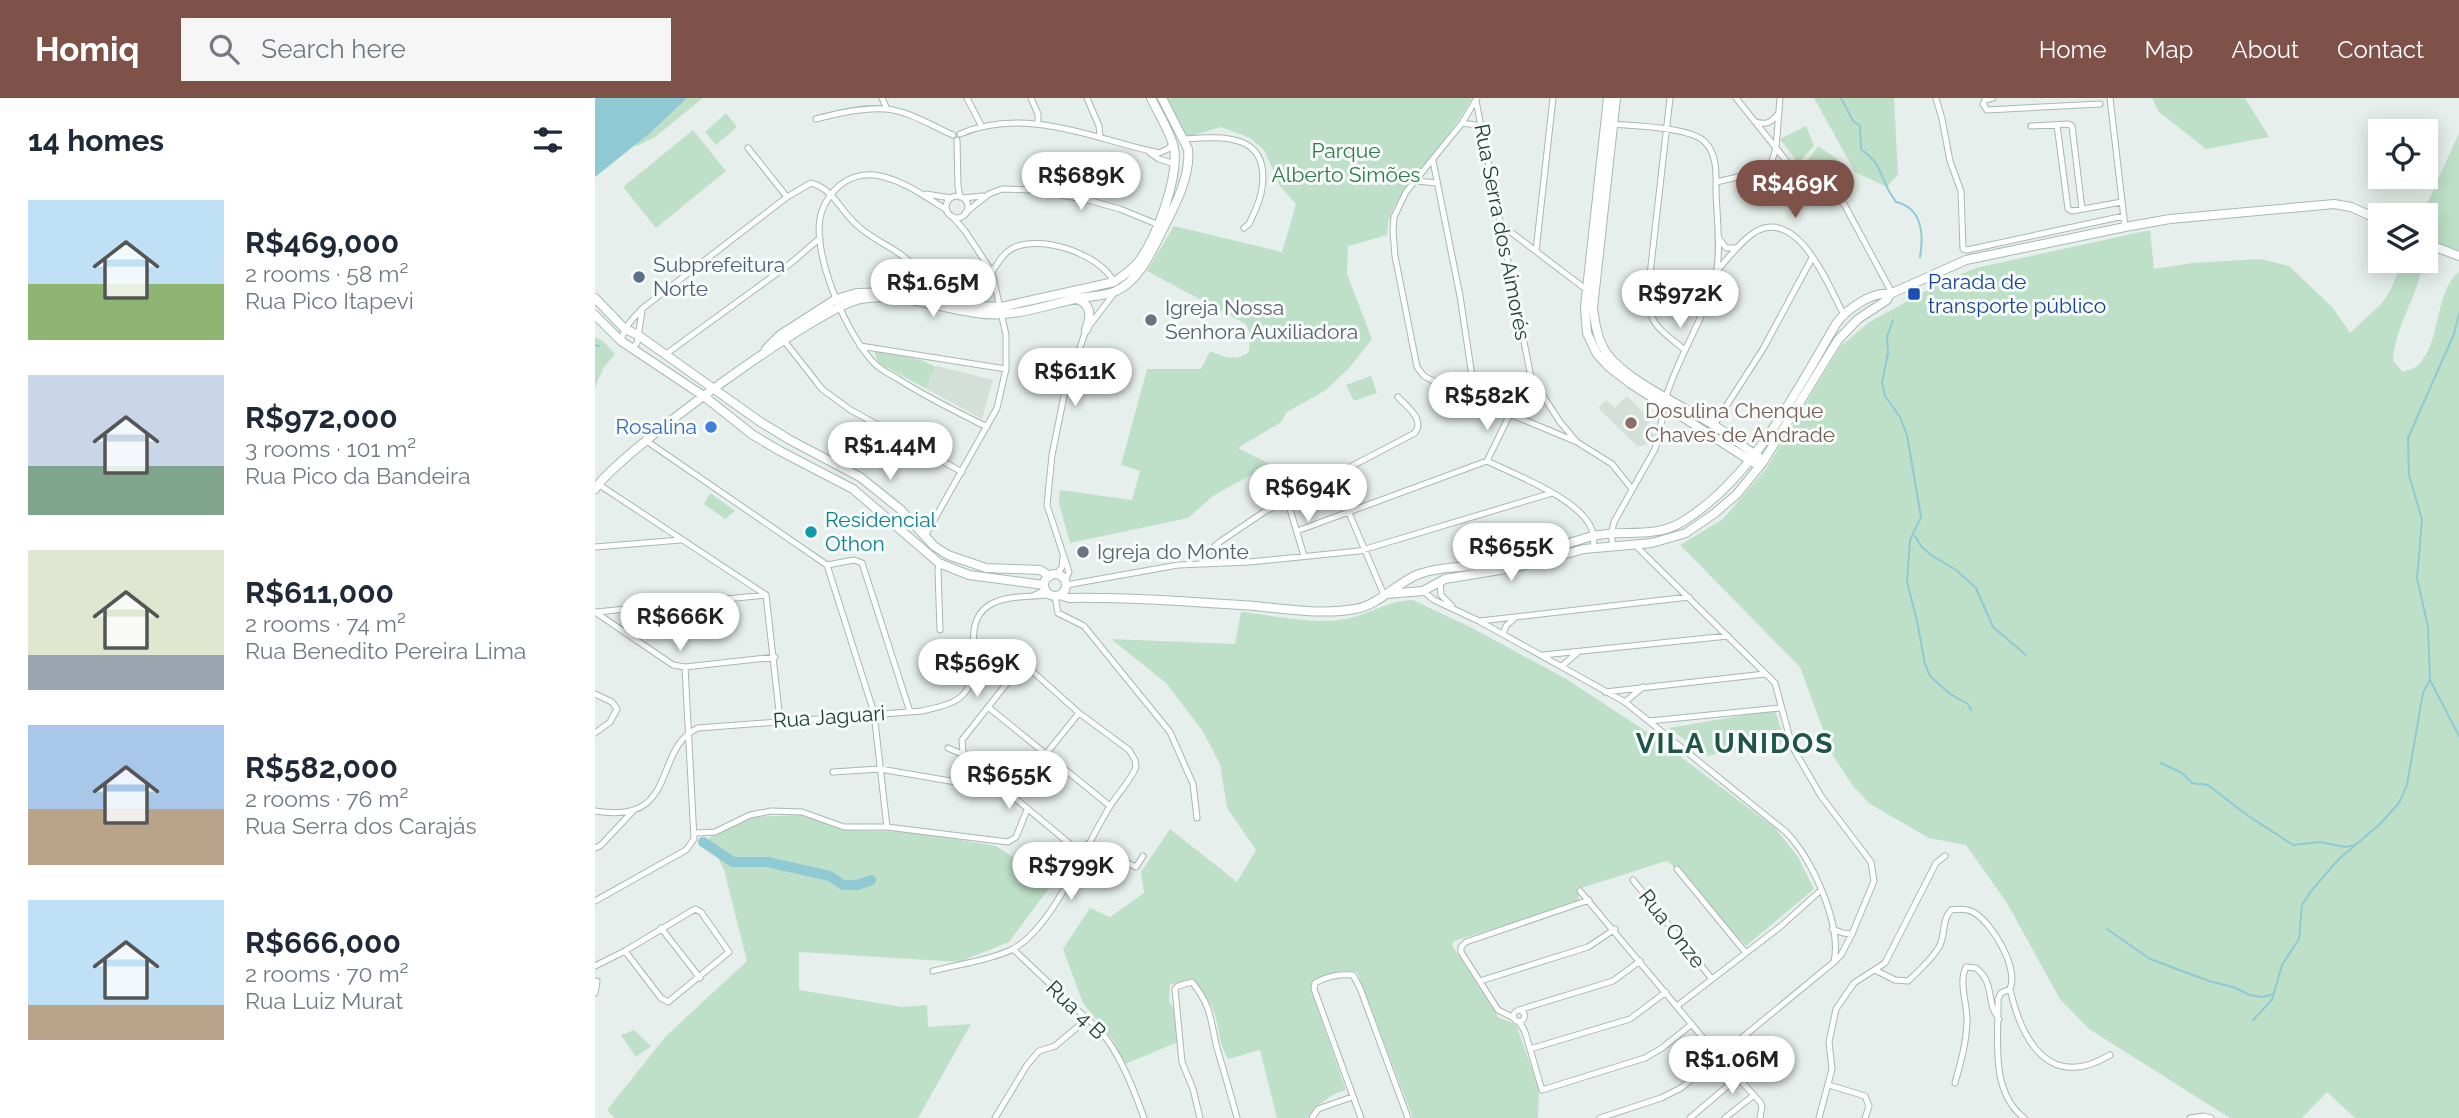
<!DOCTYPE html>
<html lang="en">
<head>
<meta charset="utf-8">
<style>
	:root { --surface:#fff; --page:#f6f6f7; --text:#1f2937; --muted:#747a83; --accent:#7f5249 }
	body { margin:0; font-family:Raleway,sans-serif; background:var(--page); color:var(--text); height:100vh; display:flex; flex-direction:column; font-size:26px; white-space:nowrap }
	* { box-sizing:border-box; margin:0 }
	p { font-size:23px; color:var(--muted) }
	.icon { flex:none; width:38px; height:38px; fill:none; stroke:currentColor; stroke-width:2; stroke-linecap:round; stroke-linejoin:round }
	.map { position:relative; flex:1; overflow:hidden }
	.panel { display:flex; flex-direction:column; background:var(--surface); width:595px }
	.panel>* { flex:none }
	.buttons { position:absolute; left:1773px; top:21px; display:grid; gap:14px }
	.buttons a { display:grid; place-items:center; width:70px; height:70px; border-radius:0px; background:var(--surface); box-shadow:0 4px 18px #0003; font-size:35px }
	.price { position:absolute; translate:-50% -60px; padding:0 16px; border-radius:24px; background:#fff; color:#222; font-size:23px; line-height:46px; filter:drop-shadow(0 2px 4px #0008) }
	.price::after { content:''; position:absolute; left:50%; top:42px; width:21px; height:16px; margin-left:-10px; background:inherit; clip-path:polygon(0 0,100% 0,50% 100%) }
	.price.on { background:var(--accent); color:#fff }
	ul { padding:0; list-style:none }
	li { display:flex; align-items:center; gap:21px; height:175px; padding:0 28px }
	li span { display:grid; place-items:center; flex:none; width:196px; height:140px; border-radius:0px; color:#555 }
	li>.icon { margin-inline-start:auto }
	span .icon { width:84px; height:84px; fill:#fffc; stroke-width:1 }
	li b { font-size:30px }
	h2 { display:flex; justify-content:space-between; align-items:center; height:84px; padding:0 28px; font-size:30px }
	header { display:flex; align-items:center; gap:42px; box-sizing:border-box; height:98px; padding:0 35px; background:var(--accent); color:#fff }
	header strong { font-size:33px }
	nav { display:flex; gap:38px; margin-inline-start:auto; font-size:24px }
	.search { width:490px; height:63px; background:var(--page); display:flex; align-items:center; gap:18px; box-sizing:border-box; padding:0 24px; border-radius:0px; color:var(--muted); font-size:26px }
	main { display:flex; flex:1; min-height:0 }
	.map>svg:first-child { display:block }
	.built { fill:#d4dfda }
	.green { fill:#bfe0c8 }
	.water { fill:#8ec9d4 }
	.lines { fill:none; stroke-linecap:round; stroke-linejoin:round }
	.stream { stroke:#8ec9d4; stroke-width:2 }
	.river { stroke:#8ec9d4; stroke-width:10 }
	.street-casing { stroke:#a8b8b2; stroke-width:7 }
	.secondary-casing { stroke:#a4bbb3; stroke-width:10 }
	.street { stroke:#fff; stroke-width:5 }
	.secondary { stroke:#fff; stroke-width:8 }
	.service-dot { fill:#5c6f8a; stroke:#f7fbf9; stroke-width:2.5 }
	.transit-dot { fill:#1a4fb4; stroke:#f7fbf9; stroke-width:2.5 }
	.worship-dot { fill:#6b7280; stroke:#f7fbf9; stroke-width:2.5 }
	.education-dot { fill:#8d6e63; stroke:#f7fbf9; stroke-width:2.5 }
	.shop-dot { fill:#3f7fe0; stroke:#f7fbf9; stroke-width:2.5 }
	.culture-dot { fill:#0f9aa8; stroke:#f7fbf9; stroke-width:2.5 }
	.labels { text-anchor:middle; stroke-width:6; stroke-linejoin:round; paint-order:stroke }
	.park-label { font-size:21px; fill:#2d7a4b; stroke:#f7fbf9 }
	.street-label { font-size:21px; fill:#24423a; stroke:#f7fbf9 }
	.service-label { font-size:21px; fill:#4e5e75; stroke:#f7fbf9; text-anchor:start }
	.transit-label { font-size:21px; fill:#164399; stroke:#f7fbf9; text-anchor:start }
	.worship-label { font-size:21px; fill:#5b616d; stroke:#f7fbf9; text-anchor:start }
	.education-label { font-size:21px; fill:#785e54; stroke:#f7fbf9; text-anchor:start }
	.shop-label { font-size:21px; fill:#366cbe; stroke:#f7fbf9; text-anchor:end }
	.culture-label { font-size:21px; fill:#0d838f; stroke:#f7fbf9; text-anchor:start }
	.district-label { font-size:28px; font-weight:bold; letter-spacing:2px; fill:#1f5548; stroke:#f7fbf9 }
</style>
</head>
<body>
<header>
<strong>Homiq</strong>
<div class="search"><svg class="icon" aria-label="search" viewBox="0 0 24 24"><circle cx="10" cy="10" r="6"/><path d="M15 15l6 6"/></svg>Search here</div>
<nav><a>Home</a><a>Map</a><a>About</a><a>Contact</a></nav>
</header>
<main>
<section class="panel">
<h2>14 homes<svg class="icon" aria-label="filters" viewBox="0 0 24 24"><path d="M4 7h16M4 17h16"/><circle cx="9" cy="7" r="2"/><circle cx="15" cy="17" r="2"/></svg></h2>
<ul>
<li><span style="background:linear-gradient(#bfe0f5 60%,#8fb573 0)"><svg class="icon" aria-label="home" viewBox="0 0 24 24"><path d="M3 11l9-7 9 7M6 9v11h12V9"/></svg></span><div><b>R$469,000</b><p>2 rooms · 58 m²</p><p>Rua Pico Itapevi</p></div></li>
<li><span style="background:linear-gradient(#c9d6e8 65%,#7fa58c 0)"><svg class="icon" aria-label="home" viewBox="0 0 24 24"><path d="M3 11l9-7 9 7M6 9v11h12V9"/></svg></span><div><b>R$972,000</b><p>3 rooms · 101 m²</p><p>Rua Pico da Bandeira</p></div></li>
<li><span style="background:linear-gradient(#dfe7d0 75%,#9aa5b1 0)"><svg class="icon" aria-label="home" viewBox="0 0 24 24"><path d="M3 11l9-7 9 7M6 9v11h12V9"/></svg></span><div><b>R$611,000</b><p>2 rooms · 74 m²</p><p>Rua Benedito Pereira Lima</p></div></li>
<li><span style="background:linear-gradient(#a9c7e8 60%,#b9a48a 0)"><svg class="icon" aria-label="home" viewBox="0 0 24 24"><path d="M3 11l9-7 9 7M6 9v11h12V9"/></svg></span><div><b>R$582,000</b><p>2 rooms · 76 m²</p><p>Rua Serra dos Carajás</p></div></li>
<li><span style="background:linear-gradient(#bfe0f5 75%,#b9a48a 0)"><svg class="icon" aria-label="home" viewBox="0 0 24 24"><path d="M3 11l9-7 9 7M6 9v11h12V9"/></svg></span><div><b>R$666,000</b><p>2 rooms · 70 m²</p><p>Rua Luiz Murat</p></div></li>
</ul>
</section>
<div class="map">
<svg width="1864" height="1020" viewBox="0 0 1864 1020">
	<rect width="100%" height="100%" fill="#e6efeb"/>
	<!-- built -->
	<path class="built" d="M342,268l56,14 -11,39 -57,-31z
		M1032,298l24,24 -5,7 9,8 -7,9 -10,3 -40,-39 8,-8 9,8z"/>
	<!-- green -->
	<path class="green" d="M92,0h16l-48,39 -18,9 -2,-1z
		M570,0h307c-13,24 -30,45 -47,67 -17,23 -37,40 -38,70l-39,11 -1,28 25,65 -22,28 -24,23 -39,22 -6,10 -43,26 32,16 -57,32 -25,22 -118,25 -11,-40 1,-13 72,10 8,-29 -19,-6 26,-96h54l9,-18c14,6 26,11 39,1l1,-18 -4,-10 -99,-53 27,-45 108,26 14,-48 -16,-18 -16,-36 -14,-12 -29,-11 -30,9h-5z
		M1219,0h80l4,76 -11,13 -32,-15z
		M1557,0h93l24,39 -63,12 -47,-37z
		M131,15l11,14 -21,18 -11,-13z
		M1211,28l8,20 -16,17 -18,-24z
		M98,32l33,41 -70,57 -33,-41z
		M1864,35v118l-33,-11 -1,-25h-3z
		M1223,48l22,15 -10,14 -22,-15z
		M1555,132l4,39 38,-6 68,-4 29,7 44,42 17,25 32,-30 8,-12 12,-28 4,-2h15l2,2c-6,35 -28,63 -30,98l10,11c5,-2 11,-3 15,-7 24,-23 15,-70 41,-94v847h-104l-28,-26 -25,26h-72l-141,-89 -29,-30 -53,-96 -41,-58 -37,-7 -59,-34 -17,-18 -21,-32 -32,-87 -120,-122 43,-26 43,-50 74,-122 28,-24 74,-41 34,-14z
		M0,239l8,4 12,13 -11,13 -9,20z
		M279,252l47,10 15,7 -11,21 -47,-25z
		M776,278l6,17 -23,8 -8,-16z
		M115,395l25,18 -10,8 -21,-15z
		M818,502l63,30 92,50 88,58 119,90 23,29 16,32 -68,57 -77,-84 -3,-1 -88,28 1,14 -125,38 -2,4 47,73 17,6 23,65 -1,29h-125l-56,-146c-18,-3 -29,1 -44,9l-2,9 35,100c-17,5 -28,14 -39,28h-30l-17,-68 -32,9c-10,-19 -8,-26 -13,-44 -4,-13 -13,-24 -21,-34l-24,3 -1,17 8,13 1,28 -55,23 -10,-25 -30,-37 -20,-54 27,-41 20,9 34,-24 -3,-21 29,-43 67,53 19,-32 -29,-42 -7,-44 -18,-34 -36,-47 -55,-44 124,5 6,-32c34,3 71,13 104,7 25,-4 40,-18 68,-19z
		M1180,612l10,32 -79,14 -37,-28z
		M208,717l20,5 20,10 70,2 83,14 57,37 -44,59 -50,20 -160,-10v38l103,17 25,-2 1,22 43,-3 -53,94h-303l-8,-8 59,-74 81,-75 -23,-91 -16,-32 44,-21z
		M39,932l17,16 -15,11 -15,-22z"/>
	<!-- water -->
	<path class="water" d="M0,0h92l-37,35 -55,44z"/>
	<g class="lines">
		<!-- stream -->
		<path class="stream" d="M1246,0l12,23 7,5 1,23c20,16 16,18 26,38 2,5 6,10 9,15 26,6 28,32 24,55
			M1864,215l-5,21 -46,104 1,37 13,45 -5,58 11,49 2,53 29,56
			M1298,222l-6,17 1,16 -6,29 3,14 15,21 7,18 14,82 -11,23 -3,42 10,39 8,43 5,12 20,18 18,10 3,6
			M0,247l4,1
			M1320,438l6,10 10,9 25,15 20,18 17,39 33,28
			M1566,665l21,10 10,10 16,2 39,30 46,30 27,-3 25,5 10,-2
			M1512,831l43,30 59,22 24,6 17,8 12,2 12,-3
			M1658,922l19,-20 10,-35 17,-26 3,-34 9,-14 28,-32 41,-35 19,-21 8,-18 16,-92 6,-12"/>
		<!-- river -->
		<path class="river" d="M108,744l30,20h34l63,14 13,9h15l13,-5"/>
		<defs>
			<path id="street" d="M287,0l5,11
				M372,0l14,27
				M436,0l7,16v9
				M492,0l12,28 1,10
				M882,0l-15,25 -56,69 -12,25 -1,14 2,25 22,111 7,9 19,10 134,56
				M1075,0l-22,194c0,34 13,38 37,58
				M1141,0l40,50 -5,16 -6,7
				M1185,0l-4,50 12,15 16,12 22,11 18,18 48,89
				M1341,0l6,21 8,42 11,30 2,58 4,1 157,-34
				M1398,0l-8,2 -2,4 4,6 113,-6
				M1515,0l15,129
				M881,3l55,276 29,45 17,20 35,22 20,25
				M221,21c22,-6 47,-12 70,-10 23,2 46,17 67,26
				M1160,24c11,3 16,1 23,-8
				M867,25l14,2 5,7
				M1017,26c22,2 79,3 93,18 13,13 11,34 11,51 1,22 5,60 0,80 -10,44 -37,81 -50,124 -5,17 -4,35 -11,52l-41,73 -3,13 2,11
				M1462,27l11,84 4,2 50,-9
				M1436,28l37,-2 4,2 10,83
				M365,36c66,-28 134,5 199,19l9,-4 5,-6
				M589,41c39,-3 86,-6 78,49 -1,12 -8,25 -13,36l-5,4
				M362,42l1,46 2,11
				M153,50l39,49
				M555,55l9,6 16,5
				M838,63l27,135 13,87 -2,16
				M821,83l21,2
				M1121,84l62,-14 17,2
				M331,96l25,4
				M351 109a11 11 0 1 1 22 0a11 11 0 1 1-22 0Z
				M368,100l20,-2
				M352,112c-21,-13 -43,-29 -67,-34 -14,-3 -28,0 -40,9 -8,7 -15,17 -18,26 -14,37 26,127 53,153 6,6 15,10 23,15 28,18 59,33 89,48
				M370,115l24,-19 13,-5 29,1 53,9 36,10 39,16
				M905,126l87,66
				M1123,139l8,11h10
				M941,153l17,-153
				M1122,173c11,-13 23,-29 38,-39 43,-25 73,53 88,81
				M397,174c6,-9 11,-19 21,-24 28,-14 87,6 101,34
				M187,240l40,51 27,20 113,63
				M26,243c3,-14 12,-23 22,-33l144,-111 24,-14c23,6 29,28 47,43 17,16 40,22 57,41 8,10 9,19 9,31
				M265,248l146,23
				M37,250l5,-5 5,-32
				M71,256l125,-91 29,-25
				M1119,327l49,-76 49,-91
				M50,342l182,125
				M892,363c29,14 95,39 105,69 2,5 1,11 2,17
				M892,363l23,-47
				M3,386l168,111 14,125
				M692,401l17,57
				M754,415l35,82
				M702,433l190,-70
				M330,438l72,-128 9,-39v-34l-14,-63 -27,-41 -13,-15
				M0,449l86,-7
				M344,465l-1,8 2,59
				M610,465l4,-12 12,-10 43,-29 151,-79c10,-14 -8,-26 -17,-36
				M232,467l47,148 13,114 121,15 8,-5 11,-27
				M232,467l27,-5 8,3 48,149
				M462,476l5,-7 1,-10
				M470,483l4,-9 -22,-67 5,-50 13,-64 21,-61 29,-38
				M845,484l1,13 11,11
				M471,487l112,-20 71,-3 110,-11 193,-58
				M828,493l11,9 45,21 146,81 161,130c26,27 56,92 48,130
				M438,498l12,-6
				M460,498l3,17 26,13 86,106 23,52 4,34
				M0,514l78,53 12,2 90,-10
				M1,514l170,-17
				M885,523l209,-24
				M908,536l3,-8 9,-8
				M948,557l185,-19
				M967,568l15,-13
				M1010,594l160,-18
				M0,596l17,8 5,7 -7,13 -15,11
				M1030,604l18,-15
				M393,609l122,99
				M1054,623l132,-13
				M353,650l16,7
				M238,674l47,-3 123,21
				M372,686l8,-10v-9
				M417,698l67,-83
				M0,713c85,15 57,-63 103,-83l224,-17c12,-3 26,-5 36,-12 32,-22 -1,-72 30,-93 17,-12 44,-8 64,-12
				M101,735l19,-1 35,-17 21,-4 31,1 42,15h43
				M492,746l49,23 7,-11
				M0,750l5,-2 34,-36
				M1082,771l69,84
				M1038,782l78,98
				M985,793l139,166 41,45 2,4 -2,12
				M0,803l91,-51 8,-11 -9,-172
				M66,830l39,50
				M1237,831l11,4 9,1
				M418,851l74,70c27,18 46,68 57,99
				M0,868l30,-15 70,-42 6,3 28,40 -61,50 -7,-4 -36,-47
				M1280,872l20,10 13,1c11,-10 23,-21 31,-34 7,-12 2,-26 12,-37 7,-1 16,-1 22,2 19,10 46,56 37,77
				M338,873c26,-7 54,-10 78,-21 41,-20 74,-104 98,-142 8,-14 21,-26 27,-41l-1,-7 -6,-10 -50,-37 -48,-43 -8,-2 -8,5 -53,67 1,12 12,13 107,89
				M885,883l108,-34 27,-18
				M0,895l2,-12
				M1082,908l104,-80 40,-36
				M924,912l94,-29 27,-20
				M918.5 918a5.5 5.5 0 1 1 11 0a5.5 5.5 0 1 1-11 0Z
				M919,920l-16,-8 -37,-58v-5l5,-5 123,-42
				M924,923l6,11 17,58 103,-32 17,-10 30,-24
				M935,951l100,-30 36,-27
				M1360,985c6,-22 11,-38 12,-60 1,-18 -9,-40 -1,-56l10,1c20,16 9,34 23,51
				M1234,987l36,11 4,10 -4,12
				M400,1020l32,-53 12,-14 16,-5 32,-27
				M605,1020l-7,-29 -11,-27 -7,-73 3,-3 14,-4c20,25 18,37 25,66 7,24 14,47 20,70
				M717,1020l6,-9 34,-12
				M766,1020l-47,-129 1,-6c13,-7 23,-9 38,-8l7,13 48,130
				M1005,1020l61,-20 20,-10 153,-126 7,-7 11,-21 22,-53 -3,-19 -50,-66 -29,-50 -17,-63 -140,-138
				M1095,1020l79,-67
				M1130,1020l29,-23
				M1224,1020l13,-49 -3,-27 7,-33 18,-26 31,-20 51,-100 9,-7
				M1429,1020c-35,-28 -25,-80 -26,-119l3,-6 9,-4c12,53 40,102 100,66
				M1595,1020l14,-2 7,2"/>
			<path id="secondary" d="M1013,0l-23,209 2,26 10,21 12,13 22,17 123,79
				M1021,0l-23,210c2,14 4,29 11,41 17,30 82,58 111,77 15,9 28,21 44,31
				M1830,145l34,13
				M0,200l30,31 13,6 121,86 31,19 70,37 40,32 34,37 14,9 38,13 54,2 10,6
				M482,201c15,6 14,17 9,31
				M0,217l26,26 84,56 48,38 27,16 73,38 86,74 30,12 75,10
				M171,251l14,-14 56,-36 21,-6 41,-1 80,14 23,1 113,-25c9,-6 18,-12 25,-21 18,-24 40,-84 35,-113 -4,-17 -16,-35 -23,-50
				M0,391c22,-35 226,-184 266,-190 38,-7 77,9 115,14 35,6 69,-8 104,-15 11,-2 26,-2 36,-7 24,-11 36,-40 47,-62 12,-23 28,-54 25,-80l-26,-51
				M449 487a11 11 0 1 1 22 0a11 11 0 1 1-22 0Z
				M791,496l37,-3 22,-12 73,-12 66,-18 68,-6 34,-10 29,-20 22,-19 26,-32 75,-122 20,-21 29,-19 3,-6
				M465,497l9,3c62,-1 124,4 185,8 33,3 68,9 101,3 24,-4 41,-26 64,-35 26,-9 52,-6 78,-11 31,-6 62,-17 92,-26 31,-9 63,3 93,-15 71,-43 113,-129 154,-198 10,-14 35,-33 54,-30l76,-34 159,-33 45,-8 164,-15 17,3 29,13"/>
		</defs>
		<!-- street casing -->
		<use href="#street" class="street-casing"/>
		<!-- secondary casing -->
		<use href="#secondary" class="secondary-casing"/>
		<!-- street -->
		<use href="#street" class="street"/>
		<!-- secondary -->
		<use href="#secondary" class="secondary"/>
	</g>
	<!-- markers -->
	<circle class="service-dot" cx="44" cy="179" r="7"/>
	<rect class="transit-dot" x="1312" y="189" width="14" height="14" rx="3.5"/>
	<g class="worship-dot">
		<circle cx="556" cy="222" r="7"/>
		<circle cx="488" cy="454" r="7"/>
	</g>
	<circle class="education-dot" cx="1036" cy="325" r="7"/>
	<circle class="shop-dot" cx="116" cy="329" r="7"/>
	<circle class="culture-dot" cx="216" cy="434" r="7"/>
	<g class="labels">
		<!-- park labels -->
		<g class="park-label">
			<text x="751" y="60">Parque<tspan x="751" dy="24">Alberto Simões</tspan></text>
		</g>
		<!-- street labels -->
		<g class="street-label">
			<text transform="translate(907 134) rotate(79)" y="7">Rua Serra dos Aimorés</text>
			<text transform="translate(234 619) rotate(-4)" y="7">Rua Jaguari</text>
			<text transform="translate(1077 831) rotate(52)" y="7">Rua Onze</text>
			<text transform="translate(481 912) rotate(44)" y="7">Rua 4 B</text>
		</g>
		<!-- service labels -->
		<g class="service-label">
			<text x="58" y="174">Subprefeitura<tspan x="58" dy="24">Norte</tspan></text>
		</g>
		<!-- transit labels -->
		<g class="transit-label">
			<text x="1333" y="191">Parada de<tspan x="1333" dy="24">transporte público</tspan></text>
		</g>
		<!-- worship labels -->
		<g class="worship-label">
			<text x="570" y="217">Igreja Nossa<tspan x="570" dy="24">Senhora Auxiliadora</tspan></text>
			<text x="502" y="461">Igreja do Monte</text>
		</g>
		<!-- education labels -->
		<g class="education-label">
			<text x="1050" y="320">Dosulina Chenque<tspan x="1050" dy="24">Chaves de Andrade</tspan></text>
		</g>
		<!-- shop labels -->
		<g class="shop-label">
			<text x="102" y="336">Rosalina</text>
		</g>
		<!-- culture labels -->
		<g class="culture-label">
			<text x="230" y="429">Residencial<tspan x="230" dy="24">Othon</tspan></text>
		</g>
		<!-- district labels -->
		<g class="district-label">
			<text x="1140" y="655">VILA UNIDOS</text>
		</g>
	</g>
</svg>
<div class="buttons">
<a><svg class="icon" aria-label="locate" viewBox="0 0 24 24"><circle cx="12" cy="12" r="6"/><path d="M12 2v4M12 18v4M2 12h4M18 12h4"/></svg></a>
<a><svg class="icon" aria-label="layers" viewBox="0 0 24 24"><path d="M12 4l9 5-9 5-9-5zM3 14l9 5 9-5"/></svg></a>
</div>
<b class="price" style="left:486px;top:114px">R$689K</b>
<b class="price on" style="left:1200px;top:122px">R$469K</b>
<b class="price" style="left:338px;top:221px">R$1.65M</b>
<b class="price" style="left:1085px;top:232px">R$972K</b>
<b class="price" style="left:480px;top:310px">R$611K</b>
<b class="price" style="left:892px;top:334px">R$582K</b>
<b class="price" style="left:295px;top:384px">R$1.44M</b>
<b class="price" style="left:713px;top:426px">R$694K</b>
<b class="price" style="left:916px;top:485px">R$655K</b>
<b class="price" style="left:85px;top:555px">R$666K</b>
<b class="price" style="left:382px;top:601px">R$569K</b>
<b class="price" style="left:414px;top:713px">R$655K</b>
<b class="price" style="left:476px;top:804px">R$799K</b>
<b class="price" style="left:1137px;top:998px">R$1.06M</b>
</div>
</main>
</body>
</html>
